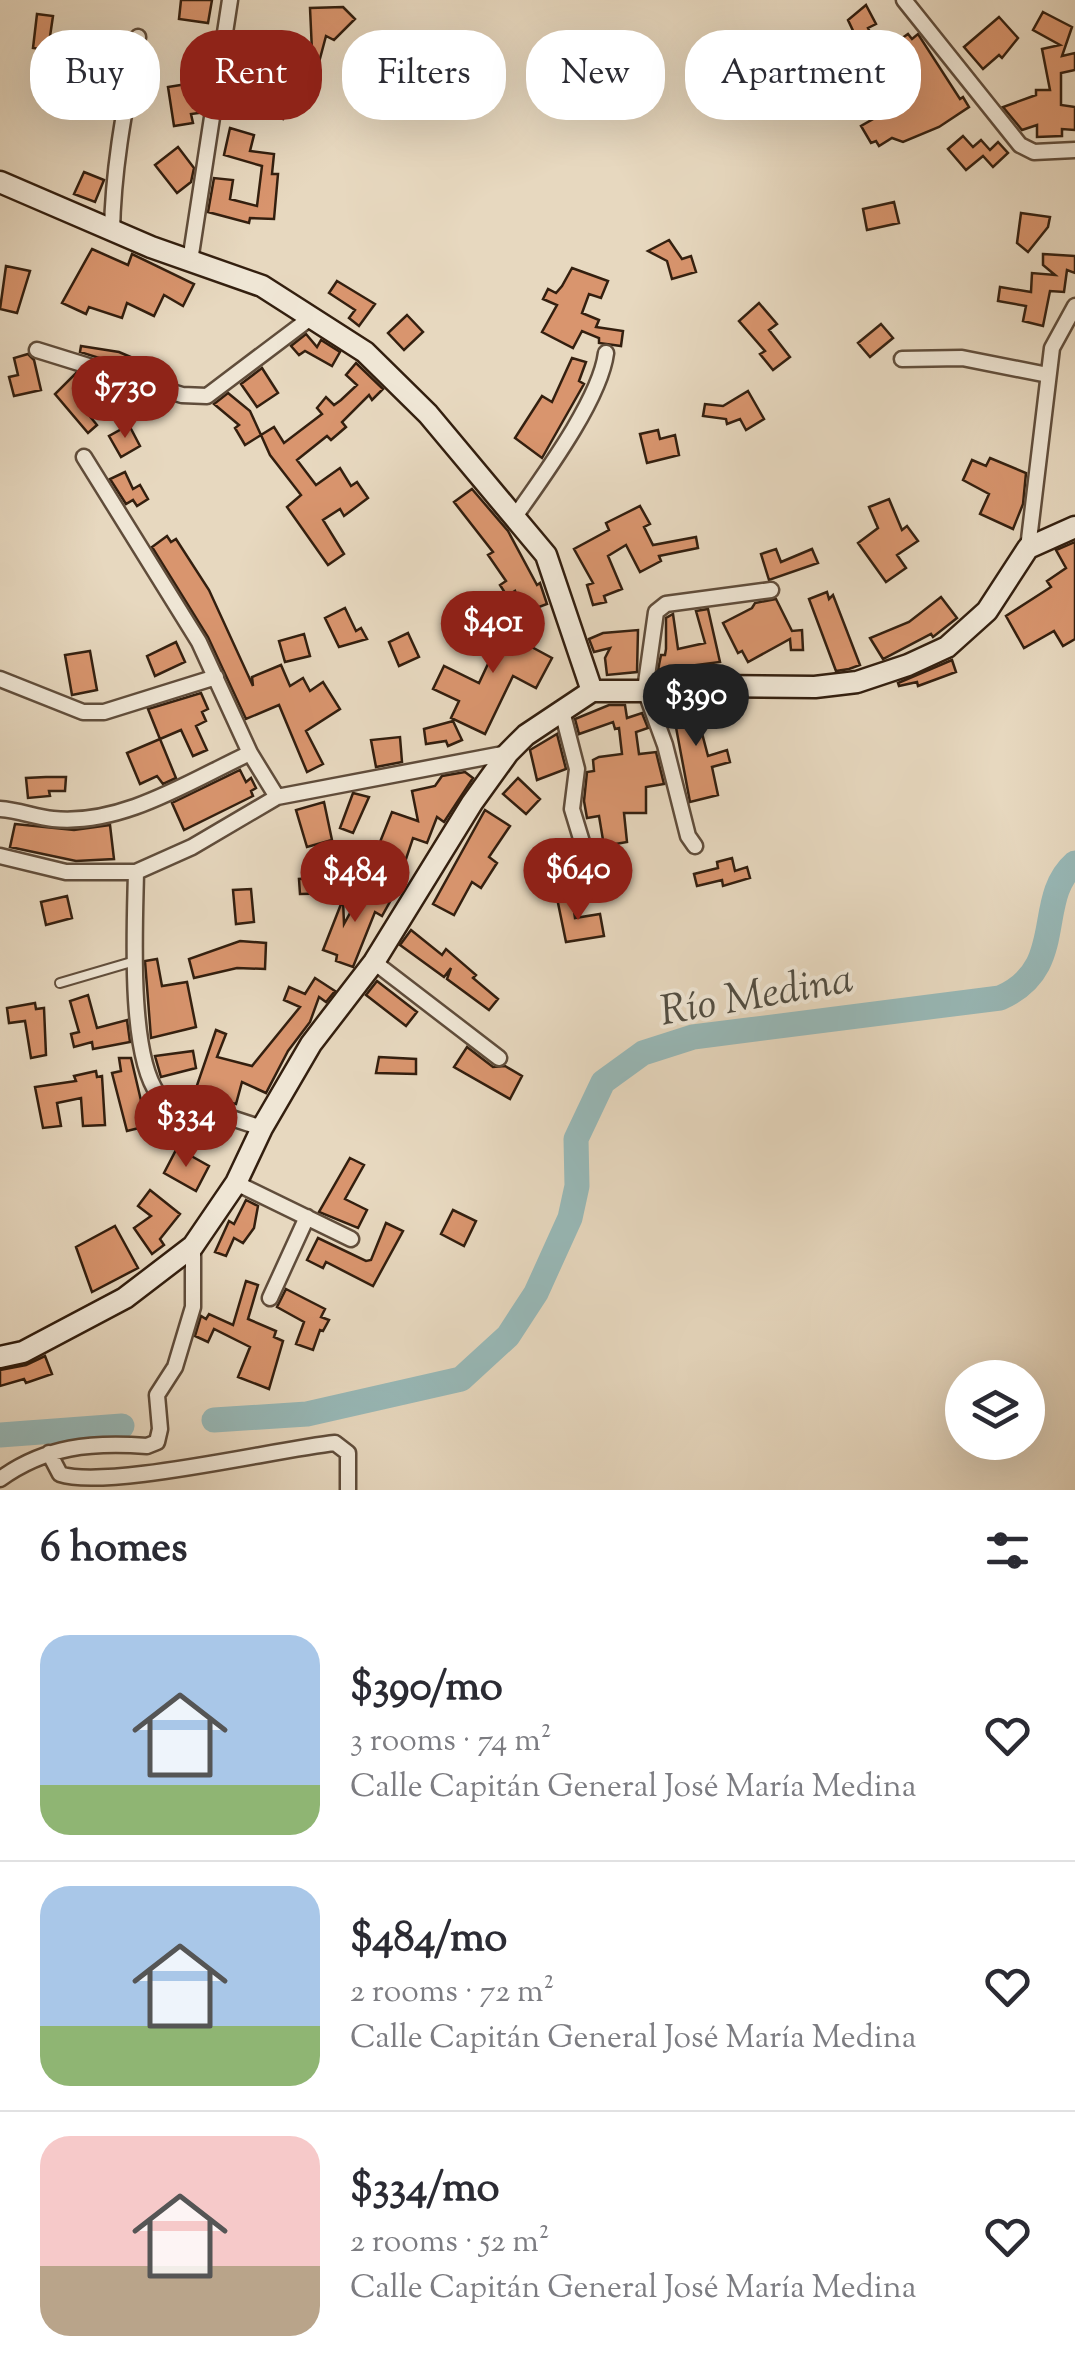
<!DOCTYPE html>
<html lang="en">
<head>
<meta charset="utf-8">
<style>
	:root { --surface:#fff; --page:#f7f7f7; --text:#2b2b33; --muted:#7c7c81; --line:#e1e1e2; --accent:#8f2418 }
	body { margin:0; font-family:"Sorts Mill Goudy",serif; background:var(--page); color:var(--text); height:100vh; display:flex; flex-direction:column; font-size:38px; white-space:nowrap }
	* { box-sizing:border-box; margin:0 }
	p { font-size:32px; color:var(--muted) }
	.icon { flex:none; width:55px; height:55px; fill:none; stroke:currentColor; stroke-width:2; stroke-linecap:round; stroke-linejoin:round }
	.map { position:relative; height:1490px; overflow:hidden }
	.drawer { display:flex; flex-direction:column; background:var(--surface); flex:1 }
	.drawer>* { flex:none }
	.banner { position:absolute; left:30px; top:30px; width:1015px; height:90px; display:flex; gap:20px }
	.buttons { position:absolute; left:945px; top:1360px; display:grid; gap:20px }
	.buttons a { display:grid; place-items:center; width:100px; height:100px; border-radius:50%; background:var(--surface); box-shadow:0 10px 40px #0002; font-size:50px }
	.price { position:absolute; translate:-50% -85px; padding:0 22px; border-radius:35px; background:var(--accent); color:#fff; font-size:32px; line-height:65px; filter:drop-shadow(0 2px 5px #0008) }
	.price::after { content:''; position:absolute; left:50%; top:60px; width:30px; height:22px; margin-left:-15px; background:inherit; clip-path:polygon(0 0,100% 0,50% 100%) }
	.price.current { background:#222; color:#fff }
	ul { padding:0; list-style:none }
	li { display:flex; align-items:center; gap:30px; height:250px; padding:0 40px }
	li+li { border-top:2px solid var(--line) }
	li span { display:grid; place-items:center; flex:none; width:280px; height:200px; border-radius:30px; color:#555 }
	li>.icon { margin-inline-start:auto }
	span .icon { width:120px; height:120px; fill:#fffc; stroke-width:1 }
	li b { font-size:42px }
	h2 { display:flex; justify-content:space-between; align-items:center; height:120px; padding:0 40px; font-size:42px }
	.tag { padding:0 35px; border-radius:40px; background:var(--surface); box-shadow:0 10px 40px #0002; font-size:35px; line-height:90px }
	.tag.current { background:var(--accent); color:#fff }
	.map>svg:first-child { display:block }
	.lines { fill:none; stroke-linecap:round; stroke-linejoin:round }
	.river { stroke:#98b9b8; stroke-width:25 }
	.building { fill:#d9956e; stroke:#331f0f; stroke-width:2.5 }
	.lane-casing { stroke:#604d3b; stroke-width:12 }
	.street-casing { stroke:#604d3b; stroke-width:19 }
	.secondary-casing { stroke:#331f0f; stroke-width:25 }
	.lane { stroke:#efe6d5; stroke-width:8 }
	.street { stroke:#efe6d5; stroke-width:14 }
	.secondary { stroke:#efe6d5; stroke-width:20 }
	.labels { text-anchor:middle; stroke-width:8; stroke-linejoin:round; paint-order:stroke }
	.water-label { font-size:42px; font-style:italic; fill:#514d42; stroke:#efe6d5 }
</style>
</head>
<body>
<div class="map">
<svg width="1075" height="1490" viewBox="0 0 1075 1490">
	<rect width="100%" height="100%" fill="#e7d8bf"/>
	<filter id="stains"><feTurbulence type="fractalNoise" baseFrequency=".002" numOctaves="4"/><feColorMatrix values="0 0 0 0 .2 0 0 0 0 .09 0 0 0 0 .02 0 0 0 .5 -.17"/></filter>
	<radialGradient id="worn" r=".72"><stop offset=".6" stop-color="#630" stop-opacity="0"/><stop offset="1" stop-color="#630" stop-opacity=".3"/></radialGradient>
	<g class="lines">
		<!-- river -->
		<path class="river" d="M214,1420l93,-6 154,-35 47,-43 28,-43 34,-75 7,-32 -1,-47 27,-57 40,-29 50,-16 307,-39c69,-30 33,-98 75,-135
			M0,1435l122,-9"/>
	</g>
	<!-- building -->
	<path class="building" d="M181,0h31l-4,23 -29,-4z
		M866,5l10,19 -8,4 13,25 27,-19 4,5 6,-5 42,65 3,-2 6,10 -30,20 -36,15 -11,-4 -13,8 -3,-5 -5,2 -10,-17 19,-11 -12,-16 23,-16 -28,-34 -3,3 -9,-15 4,-2 -7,-15z
		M343,7l12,12 -21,21 -8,-4 -12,45 -11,-3 5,-27h4l-2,-43z
		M1043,12l29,15 -10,29 13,-3v17l-14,3v32l14,2v23l-13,-1v7l-25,1v-12l-15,5 -19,-23 33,-12v-5h14l-8,-41 18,-4 -27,-15z
		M37,14l16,2 -5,34 -15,-2z
		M999,17l19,21 -16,20 -3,-3 -16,14 -19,-22z
		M241,45l22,6 -9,42 33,7 -4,19 -25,-6 2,-5 -25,-9 11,-34 -10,-2z
		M52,56l34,10 -3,16 -37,-7z
		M187,84l1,7 7,-1 4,23 -8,1 2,9 -19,3 -6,-39z
		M230,128l24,7 -4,16 24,3 -2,20h6l-4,45 -24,-1 -1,5 -41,-11 6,-34 19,2 -3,19 27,7 5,-40 -38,-11z
		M963,136l10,11 8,-7 9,10 8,-8 10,11 -15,14 -10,-11 -17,14 -18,-21z
		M178,147l16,21 -3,14 -14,11 -22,-28z
		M84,172l20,8 -9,22 -21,-8z
		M894,202l5,21 -32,7 -4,-21z
		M1021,213l29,4 -2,10 -20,25 -11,-9z
		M669,240l13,19 9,-3 5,16 -24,7 -5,-18 -19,-10z
		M92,249l36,16 4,-11 62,30 -11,22 -19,-11 -10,21 -27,-13 -5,15 -33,-11 -3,7 -24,-11z
		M1043,254l32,2v17l-8,-3 -3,22 -14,-1 -7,35 -20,-5 3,-15 -28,-5 2,-14 31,5 1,-19 23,2 -12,-10z
		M6,266l24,5 -13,42 -17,-4z
		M572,268l36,13 -7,17 -12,-4 -7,19 17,7 -3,7 27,4 -2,15 -22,-3v-5l-17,-7 -9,17 -31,-16 15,-27 -14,-6 5,-10 8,4 6,-7z
		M337,281l38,23 -16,22 -10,-8 6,-8 -26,-17z
		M759,303l18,21 -8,6 21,27 -17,13 -13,-16 5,-3 -26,-30z
		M407,315l16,17 -19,18 -16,-17z
		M881,324l12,14 -23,19 -12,-14z
		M306,334l11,13 4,-7 19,12 -8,14 -27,-15 -6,4 -8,-9z
		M81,346l38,6 40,17 -3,7 -76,-24z
		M28,354l6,6 7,30 -27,6 -5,-19 9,-2 -4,-17z
		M572,358l14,4 -7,19 5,3 -42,74 -27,-20 27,-42 10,6z
		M356,363l27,26 -11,11 -3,-5 -27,27 4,5 -15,13 -4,-4 -30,24 19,25 24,-17 11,18 6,-4 11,16 -24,18 -4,-7 -17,11 21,34 -16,11 -41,-58 14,-12 -31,-40 -9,-20 13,-8 10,16 38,-29 -5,-6 9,-11 8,8 7,-5 16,-15 -11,-10z
		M262,368l16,25 -21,14 -16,-23z
		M76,373l13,8 -10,22 18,22 -9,8 -33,-39z
		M748,391l16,28 -18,11 -6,-11 -13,5 -1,-5 -23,-3 2,-12 18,2z
		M228,393l22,18 11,24 -16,10 -10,-17 4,-3 -25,-21z
		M129,425l11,21 -19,11 -12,-21z
		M658,430l2,9 15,-4 4,20 -32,8 -7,-29z
		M990,458l36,15 -3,31 -10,25 -33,-15 9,-20 -26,-14 9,-20 14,6z
		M125,472l8,17 7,-4 8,14 -11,7 -4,-6 -7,4 -16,-25z
		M472,489l36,42 29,54 3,-2 7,21 -24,9 -8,-22 -8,5 -7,-11 6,-4 -18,-26 5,-3 -39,-50z
		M889,499l13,31 5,-4 11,15 -21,14 9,13 -20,14 -28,-39 20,-15 -9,-21z
		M640,506l10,18 -6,3 9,18 43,-8 2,11 -39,8 2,5 -21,11 -14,-27 -18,11 14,33 -18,7 2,6 -13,3 -6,-20 6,-2 -19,-34 35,-19 -3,-7z
		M167,536l4,6 5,-3 33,51 44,96 -1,-9 29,-12 9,21 13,-8 7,13 13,-9 17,27 -34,22 17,33 -16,8 -28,-67 -33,14 -38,-82 -56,-90z
		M1075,542v97l-12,7 -9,-15 -30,17 -18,-32 45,-29 -4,-6 19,-13 -10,-18z
		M776,549l5,13 31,-13 6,14 -49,17 -8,-26z
		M827,592l2,7 4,-4 27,70 -11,4 -13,2 -27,-72z
		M941,597l16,21 -24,19 -2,-3 -48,25 -13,-21 39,-16z
		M776,599l16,32 10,-1 1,20h-12l-1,-11 -42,23 -6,-11 -4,2 -15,-30 29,-15 3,-5z
		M345,608l11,23 5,-3 6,11 -28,8 -14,-29z
		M708,609l12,53 -62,8 3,-15h4l1,-6v-31l7,-4 5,35 27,-6 -9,-32z
		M506,622l27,13 -5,10 24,13 -16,30 -23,-12 -28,58 -34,-16 8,-17 -26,-12 11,-23 35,17 15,-32 -18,-9 8,-19 18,9z
		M638,630l-1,42 -30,3 -2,-17 5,-10 -16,4 -5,-13 14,-6z
		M408,633l11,24 -20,9 -10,-24z
		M304,634l6,22 -25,6 -6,-21z
		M176,642l9,20 -30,14 -8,-20z
		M90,651l7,39 -25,5 -7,-40z
		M952,660l4,12 -38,14 -1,-4 -18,4 -1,-3z
		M201,693l7,16 -6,3 4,9 -10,5 11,24 -14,6 -12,-26 -21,9 -12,-30z
		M708,700l4,14 -14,4 10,38 19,-6 3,12 -18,5 6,28 -28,7 -15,-80 -3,-5 -5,1 -3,-13z
		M609,705h16l2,13 15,-5 6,15 -12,4 3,22 17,-2 8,32 -18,3v26h-22l3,29 -23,4 -5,-30 -12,2 -3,-17 3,-29 7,-1 -1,-11 6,-3 23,-3 -3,-26 -4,1 -2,-7 -34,12 -4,-15z
		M453,721l9,19 -14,6 -2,-5 -20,3 -2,-15z
		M557,734l9,35 -29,11 -7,-30z
		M400,737l2,25 -26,5 -5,-27z
		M160,739l16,39 -13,6 -6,-8 -17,8 -13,-31z
		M240,770l6,12 5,-4 5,10 -5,3 2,5 -69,34 -12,-27z
		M465,772l8,6 -29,44 -7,-5 -10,26 -14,-5 -13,39 -30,-10 22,-55 26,9 -6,-30 23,-5 7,-10z
		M46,777h20l-1,14h-16l1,5 -22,2 -2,-20z
		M518,778l22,21 -14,15 -23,-20z
		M353,793l16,4 -16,36 -13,-5z
		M324,802l8,38 -25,7 -11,-37z
		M485,810l25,16 -21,31 8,6 -16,25 -9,-6 -18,33 -21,-11z
		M15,824l59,6 36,-5 4,34 -38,2 -66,-14z
		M732,858l3,13 12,-4 3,11 -27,8 -1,-6 -25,6 -3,-12 24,-6 -1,-6z
		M332,871h11l1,22 -44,1 -1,-15 33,-2z
		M366,884l26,14 -10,18 -7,-4 -22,55 -17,-6 1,-6 -14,-5 20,-51 1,25z
		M251,889l3,33 -18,2 -3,-34z
		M67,896l5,22 -26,7 -5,-23z
		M572,896l3,22 25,-4 4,22 -38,6 -9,-44z
		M411,930l31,25 4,-6 30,26 -3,3 25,21 -9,11 -42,-31 4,-11 -7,9 -44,-32z
		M240,941l26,2 -1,26 -28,-1 -43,10 -5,-19z
		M157,959l5,27 25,-4 9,45 -45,11 -6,-77z
		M315,978l20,13 -9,11 -7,-5 -9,25 -22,29 -22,42 -24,-11 -6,22 -42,-10 22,-64 10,4 -9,23 35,9 48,-59 -16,-7 5,-13 16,7z
		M377,981l40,31 -11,14 -40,-31z
		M88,995l9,33 30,-8 3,22 -37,7 -1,-7 -18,5 -3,-13 8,-2 -9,-31z
		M35,1003l1,6 8,-1 2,47 -15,3 -6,-37 -16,2 -2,-15z
		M467,1047l26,20 12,-1 17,10 -12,23 -56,-32z
		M193,1051l3,17 -35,9 -6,-21z
		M379,1057l37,2v15l-40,-1z
		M119,1058h12l16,68 -20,5 -15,-58 9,-2z
		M96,1071l1,6 5,-1 3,49 -22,1 -2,-28 -24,5 4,23 -18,2 -8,-41 41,-6 -2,-5z
		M177,1148l32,18 -13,25 -32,-18z
		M350,1158l14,7 -19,34 22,11 -9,18 -39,-16z
		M150,1190l30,24 -20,25 4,6 -12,9 -18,-26 17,-12 -13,-10z
		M246,1200l12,6 -4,22 -11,15 -9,-5 -8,18 -11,-4 14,-31 5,3z
		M453,1210l23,11 -12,25 -23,-12z
		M386,1223l17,8 -30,55 -47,-24 -3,6 -16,-8 11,-22 48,23 5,-1z
		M115,1226l23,42 -46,24 -16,-45z
		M246,1281l12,4 -10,34 28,12 -2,6 9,4 -14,48 -31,-12 12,-30 -36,-18 -6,13 -13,-6 6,-20 5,3 3,-5 24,11z
		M286,1289l39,20 -4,8 8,3 -6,11 -3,-1 -7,20 -17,-6 8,-22 -27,-15z
		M45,1356l7,18 -26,9 -2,-4 -24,7v-16l26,-5z"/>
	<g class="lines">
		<defs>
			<path id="lane" d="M60,983l75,-22"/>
			<path id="street" d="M904,0l116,145 14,7 41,-2
				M112,232c1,-67 14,-130 26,-195
				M190,261l40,-261
				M37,350l145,45 25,1 106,-80
				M902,359l60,-1 86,17
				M84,457l115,185 51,111 27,44
				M514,518c28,-40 86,-118 92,-165
				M1028,548l24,-200 23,-42
				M0,679l83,33h21l112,-35
				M562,711l15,58 -5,40 17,56
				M0,809c18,1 35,8 53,10 69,7 137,-38 197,-66
				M695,846l-7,-10 -23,-91 -20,-55 11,-78 10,-8 105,-14
				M0,856l66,16h70l56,-25 85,-50 231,-44
				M136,872c-1,52 -8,181 22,222l104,34
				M374,962l125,96
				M236,1183l115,56
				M270,1298l37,-81
				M49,1453l11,21c46,16 217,-25 275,-31l13,10v37
				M0,1479c46,-33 91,-37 147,-33l10,-4 3,-13 -3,-34 18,-28 18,-60v-61"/>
			<path id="secondary" d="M0,182l151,65 111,39 103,66 63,62 118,141 46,136
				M0,1357l23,-5 102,-54 68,-52 43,-63 26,-55 49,-84 63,-82 98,-159 36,-50 18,-18 66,-44h77l38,-5 108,1 42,-5 51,-17 39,-18 40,-36 41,-63 47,-21"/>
		</defs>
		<!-- lane casing -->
		<use href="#lane" class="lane-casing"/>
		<!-- street casing -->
		<use href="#street" class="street-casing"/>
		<!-- secondary casing -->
		<use href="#secondary" class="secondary-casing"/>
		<!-- lane -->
		<use href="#lane" class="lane"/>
		<!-- street -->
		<use href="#street" class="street"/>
		<!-- secondary -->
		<use href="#secondary" class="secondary"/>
	</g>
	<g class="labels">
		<!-- water labels -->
		<g class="water-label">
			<text transform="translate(756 993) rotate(-10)" y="15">Río Medina</text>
		</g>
	</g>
	<rect width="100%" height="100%" filter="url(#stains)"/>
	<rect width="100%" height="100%" fill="url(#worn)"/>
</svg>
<div class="buttons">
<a><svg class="icon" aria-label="layers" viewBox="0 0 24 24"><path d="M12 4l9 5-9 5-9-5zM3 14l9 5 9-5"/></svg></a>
</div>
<b class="price" style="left:125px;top:441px">$730</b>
<b class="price" style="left:493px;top:676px">$401</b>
<b class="price current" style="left:696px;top:749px">$390</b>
<b class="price" style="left:578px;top:923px">$640</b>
<b class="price" style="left:355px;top:925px">$484</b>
<b class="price" style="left:186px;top:1170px">$334</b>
<div class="banner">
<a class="tag">Buy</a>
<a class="tag current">Rent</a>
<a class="tag">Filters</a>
<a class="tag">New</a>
<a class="tag">Apartment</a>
</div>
</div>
<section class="drawer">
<h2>6 homes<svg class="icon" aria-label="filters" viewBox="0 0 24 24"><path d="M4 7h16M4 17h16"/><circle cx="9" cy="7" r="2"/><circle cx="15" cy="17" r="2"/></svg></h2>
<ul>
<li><span style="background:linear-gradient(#a9c7e8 75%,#8fb573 0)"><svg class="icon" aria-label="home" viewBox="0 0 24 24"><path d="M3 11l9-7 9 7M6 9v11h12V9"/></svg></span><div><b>$390/mo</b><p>3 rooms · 74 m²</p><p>Calle Capitán General José María Medina</p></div><svg class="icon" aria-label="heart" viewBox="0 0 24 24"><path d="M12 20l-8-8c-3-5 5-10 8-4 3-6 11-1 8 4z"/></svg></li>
<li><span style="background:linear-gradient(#a9c7e8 70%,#8fb573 0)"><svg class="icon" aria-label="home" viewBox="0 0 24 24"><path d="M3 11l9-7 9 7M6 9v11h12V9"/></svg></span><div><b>$484/mo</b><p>2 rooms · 72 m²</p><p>Calle Capitán General José María Medina</p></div><svg class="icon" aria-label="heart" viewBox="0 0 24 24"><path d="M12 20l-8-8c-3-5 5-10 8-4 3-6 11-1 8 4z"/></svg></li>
<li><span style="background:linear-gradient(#f6c9c9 65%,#b9a48a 0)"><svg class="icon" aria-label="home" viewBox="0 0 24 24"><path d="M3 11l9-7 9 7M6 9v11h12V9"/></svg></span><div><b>$334/mo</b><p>2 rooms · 52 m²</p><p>Calle Capitán General José María Medina</p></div><svg class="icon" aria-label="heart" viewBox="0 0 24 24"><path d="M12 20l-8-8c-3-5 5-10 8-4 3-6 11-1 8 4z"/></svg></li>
</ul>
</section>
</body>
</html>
